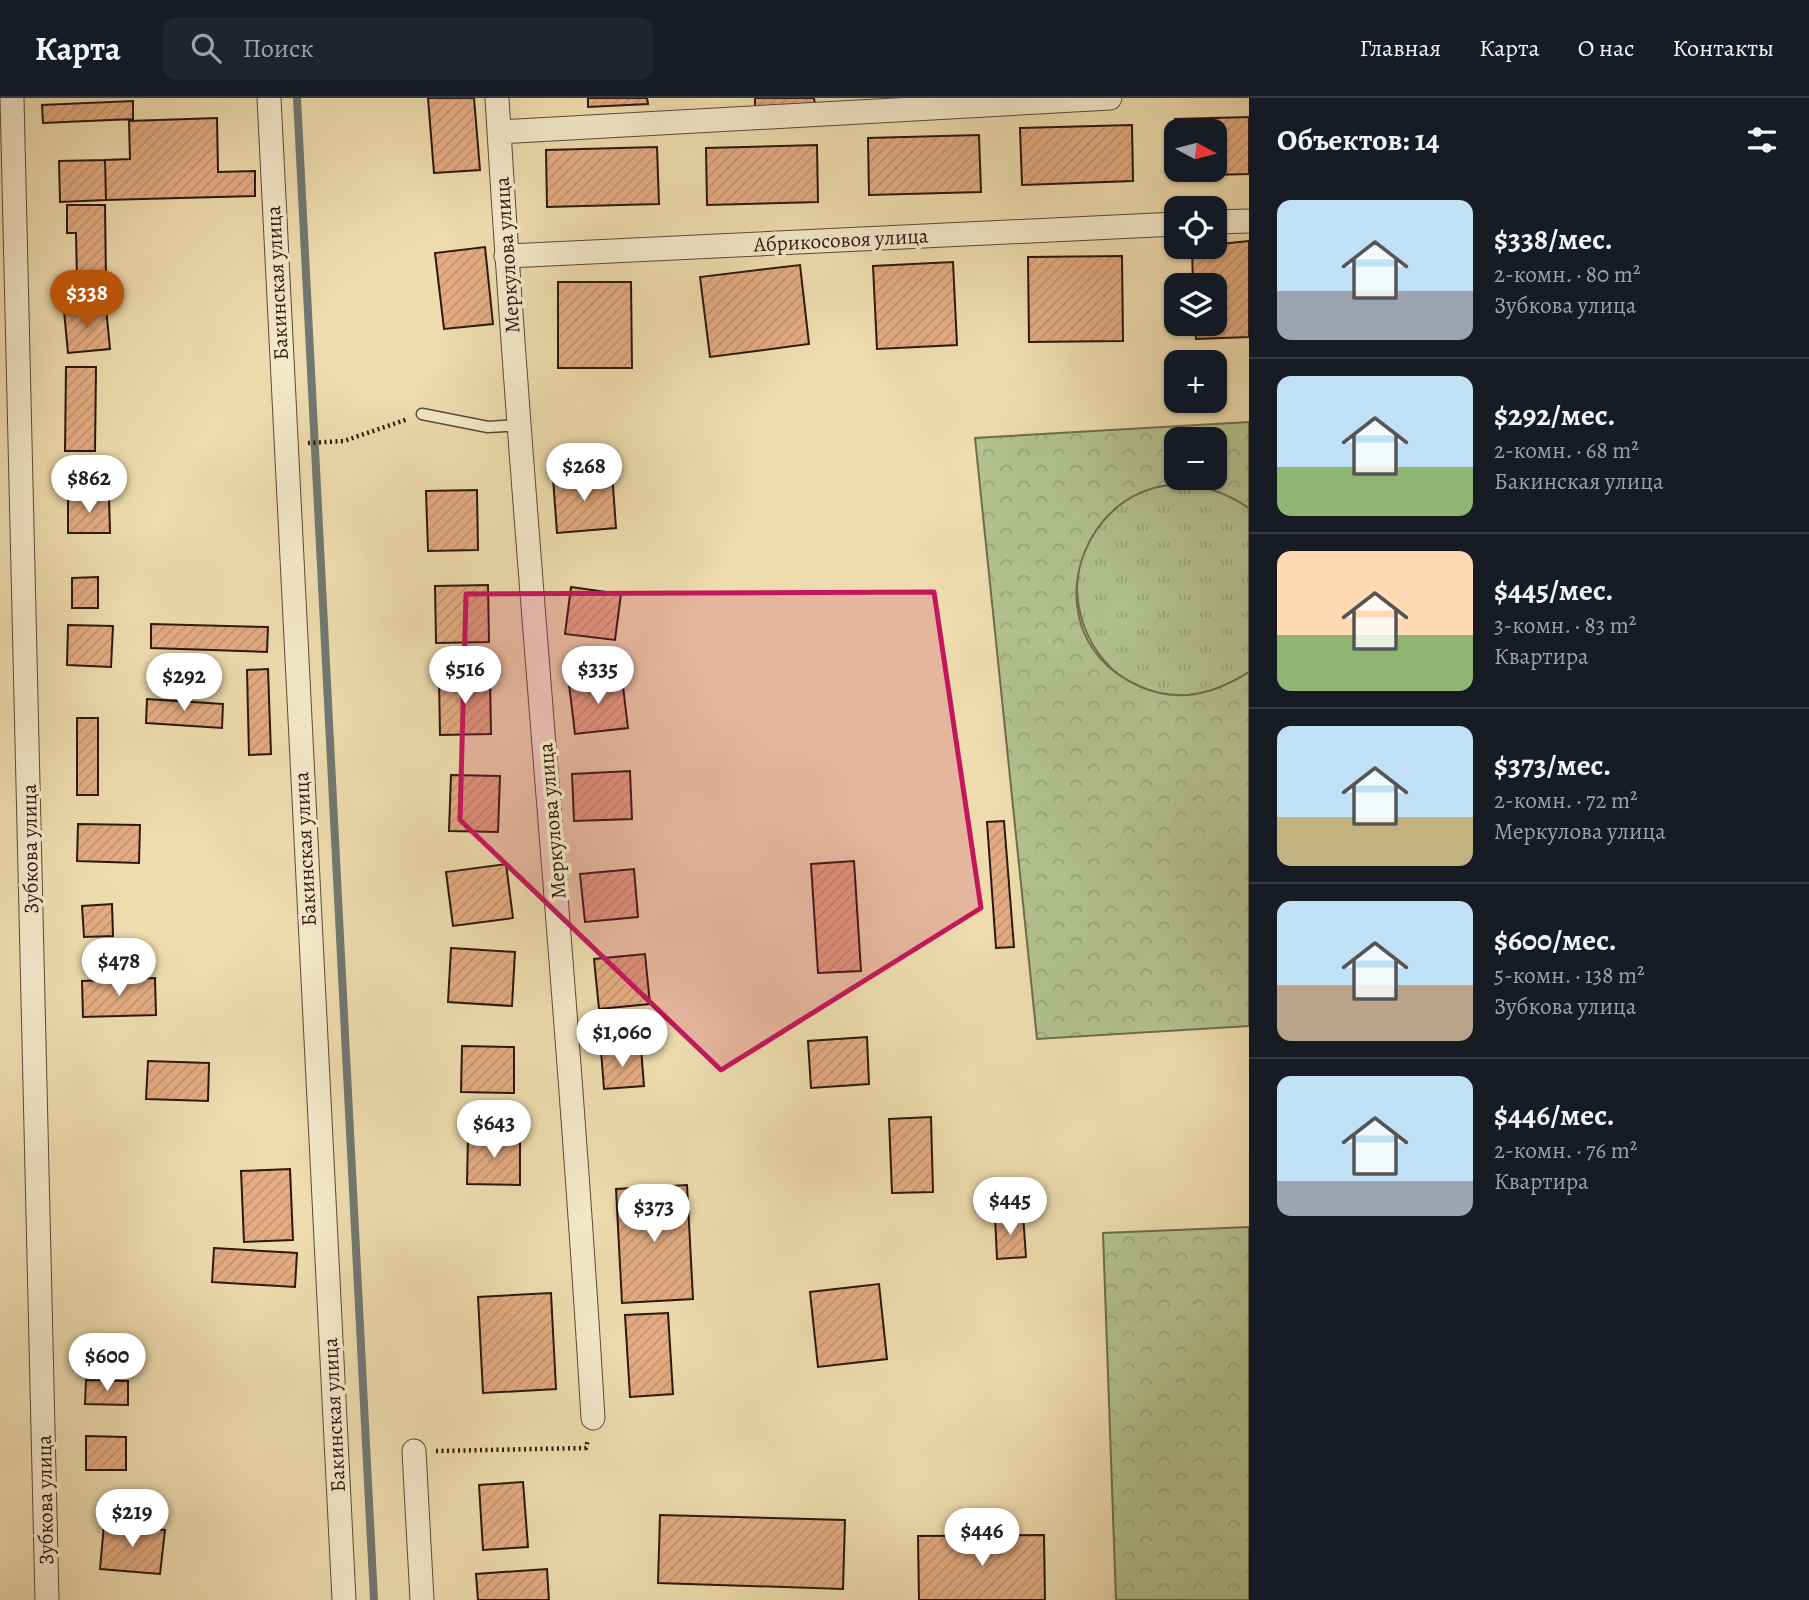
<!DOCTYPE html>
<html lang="ru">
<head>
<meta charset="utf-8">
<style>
	:root { --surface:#171b24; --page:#20242c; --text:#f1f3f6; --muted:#9ea1a6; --line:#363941; --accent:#b45309 }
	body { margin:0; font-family:Alegreya,serif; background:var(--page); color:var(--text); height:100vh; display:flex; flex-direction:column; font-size:26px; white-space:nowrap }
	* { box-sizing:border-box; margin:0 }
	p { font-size:23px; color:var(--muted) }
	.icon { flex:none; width:38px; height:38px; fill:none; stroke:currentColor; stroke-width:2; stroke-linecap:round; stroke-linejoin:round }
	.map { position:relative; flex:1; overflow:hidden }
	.side { display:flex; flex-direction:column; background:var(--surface); width:560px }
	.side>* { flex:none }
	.needle { width:46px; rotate:97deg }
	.buttons { position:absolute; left:1164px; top:21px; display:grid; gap:14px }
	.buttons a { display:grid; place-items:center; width:63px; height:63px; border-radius:14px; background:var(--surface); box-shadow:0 2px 5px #0004; font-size:35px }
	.price { position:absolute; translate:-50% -60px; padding:0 16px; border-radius:24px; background:#fff; color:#222; font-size:23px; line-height:46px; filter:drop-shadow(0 2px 4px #0008) }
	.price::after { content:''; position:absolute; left:50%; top:42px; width:21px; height:16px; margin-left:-10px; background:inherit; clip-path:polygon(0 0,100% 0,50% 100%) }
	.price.selected { background:var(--accent); color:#fff }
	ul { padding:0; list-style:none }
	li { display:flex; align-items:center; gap:21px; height:175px; padding:0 28px }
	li+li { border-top:2px solid var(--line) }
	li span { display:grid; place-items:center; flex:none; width:196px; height:140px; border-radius:14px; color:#555 }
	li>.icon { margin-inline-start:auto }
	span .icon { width:84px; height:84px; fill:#fffc; stroke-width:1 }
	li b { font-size:30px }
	h2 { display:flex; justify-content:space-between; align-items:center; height:84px; padding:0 28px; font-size:30px }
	header { display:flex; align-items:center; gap:42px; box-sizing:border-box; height:98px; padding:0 35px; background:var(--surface); border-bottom:2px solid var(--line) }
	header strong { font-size:33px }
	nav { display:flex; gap:38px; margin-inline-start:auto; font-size:24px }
	.search { width:490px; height:63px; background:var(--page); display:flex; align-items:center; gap:18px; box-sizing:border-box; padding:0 24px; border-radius:14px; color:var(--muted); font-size:26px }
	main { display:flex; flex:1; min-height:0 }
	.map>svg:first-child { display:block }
	.grass { fill:url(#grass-tufts); stroke:#706c4e; stroke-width:2 }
	.forest { fill:url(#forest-crowns); stroke:#706c4e; stroke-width:2; fill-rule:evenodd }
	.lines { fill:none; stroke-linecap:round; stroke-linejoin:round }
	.stream { stroke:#717872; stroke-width:8 }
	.building { fill:url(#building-hatch); stroke:#2d170d; stroke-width:2 }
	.lane-casing { stroke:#5d4835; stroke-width:13 }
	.street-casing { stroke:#5d4835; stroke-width:25 }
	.path { stroke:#2d170d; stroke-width:4.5; stroke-dasharray:2 3.5; stroke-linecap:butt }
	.lane { stroke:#f4e8ca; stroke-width:10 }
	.street { stroke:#f4e8ca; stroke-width:23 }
	.marked { fill:#c2185b; fill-opacity:0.2; stroke:#c2185b; stroke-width:5; stroke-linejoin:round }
	.labels { text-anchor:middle; stroke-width:7; stroke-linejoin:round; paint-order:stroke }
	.street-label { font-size:21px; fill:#2d170d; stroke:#f4e8ca }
</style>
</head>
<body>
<header>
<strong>Карта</strong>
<div class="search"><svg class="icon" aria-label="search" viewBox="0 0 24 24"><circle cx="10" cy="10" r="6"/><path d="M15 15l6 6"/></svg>Поиск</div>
<nav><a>Главная</a><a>Карта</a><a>О нас</a><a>Контакты</a></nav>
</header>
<main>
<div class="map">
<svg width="1249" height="1502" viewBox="0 0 1249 1502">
	<defs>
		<pattern id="grass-tufts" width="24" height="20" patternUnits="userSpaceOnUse" patternTransform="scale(1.75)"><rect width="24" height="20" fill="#b2c28f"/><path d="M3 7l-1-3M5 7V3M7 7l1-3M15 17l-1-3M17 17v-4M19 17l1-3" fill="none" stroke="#99a67a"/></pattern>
		<pattern id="forest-crowns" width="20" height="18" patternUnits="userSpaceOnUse" patternTransform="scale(1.75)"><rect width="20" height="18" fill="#b2c28f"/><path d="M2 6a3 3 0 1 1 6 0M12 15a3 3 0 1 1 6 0" fill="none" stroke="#99a67a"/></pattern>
		<pattern id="building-hatch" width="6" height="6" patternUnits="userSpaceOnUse" patternTransform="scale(1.75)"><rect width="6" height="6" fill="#e4ac82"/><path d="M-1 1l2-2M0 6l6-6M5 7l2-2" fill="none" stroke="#c4936f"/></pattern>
	</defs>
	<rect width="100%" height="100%" fill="#eedcae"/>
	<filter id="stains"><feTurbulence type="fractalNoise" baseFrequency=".00286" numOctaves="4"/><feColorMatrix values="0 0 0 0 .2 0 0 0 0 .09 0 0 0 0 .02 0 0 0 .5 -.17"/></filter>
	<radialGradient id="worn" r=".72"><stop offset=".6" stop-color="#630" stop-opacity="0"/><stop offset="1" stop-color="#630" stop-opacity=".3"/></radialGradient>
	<!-- grass -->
	<path class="grass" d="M1192,386l34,9 23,15v164c-153,97 -247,-137 -94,-185 11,-3 25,-2 37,-3z"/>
	<!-- forest -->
	<path class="forest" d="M1249,324v86c-142,-93 -244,118 -110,178 40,18 75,8 110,-14v354l-212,13 -62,-601zM1176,341h38v39h-38z
		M1249,1129v373h-133l-13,-367z"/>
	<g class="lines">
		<!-- stream -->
		<path class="stream" d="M297,0l77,1502"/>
	</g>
	<!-- building -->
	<path class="building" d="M428,0h46l6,72 -46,3z
		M588,0h59l1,6 -60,3z
		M755,0h59l1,6 -60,3z
		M133,3v18l-90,4 -1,-18z
		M1249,19v57l-72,2v-6h37v-39h-38v9l-1,-21z
		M217,20l1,54 37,-1v25l-149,4 -1,-40 25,-1 -1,-38z
		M1132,27l1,56 -111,4 -2,-57z
		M979,37l2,57 -112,3 -1,-57z
		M817,47l1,57 -111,3 -1,-57z
		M657,49l2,57 -112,3 -1,-57z
		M105,62l1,40 -46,2 -1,-41z
		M67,107h38l1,76h-29l-1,-48h-9z
		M1249,143v96l-53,2 -1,-15h19v-39h-21l-1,-38z
		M485,149l8,77 -49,5 -9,-76z
		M1122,158l1,85 -94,1 -1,-85z
		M953,164l4,83 -80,4 -4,-83z
		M800,167l9,79 -99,13 -10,-80z
		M558,184h73l1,86h-74z
		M106,209l4,42 -42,4 -4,-42z
		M66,269h30l-1,84h-30z
		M612,375l4,55 -59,5 -4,-55z
		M477,392l1,60 -50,1 -2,-60z
		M109,398l1,37h-42v-36z
		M98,479v31h-26v-30z
		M488,487l1,57 -53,1 -1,-57z
		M571,489l50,7 -6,46 -50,-6z
		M151,526l117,3 -1,25 -116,-4z
		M68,527l45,1 -2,41 -44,-2z
		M268,571l3,85 -22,1 -2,-85z
		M490,580l1,56 -51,1 -1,-56z
		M622,580l6,50 -53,6 -6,-50z
		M147,601l76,5 -1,24 -76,-5z
		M77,620h21v77h-21z
		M630,673l2,48 -58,2 -2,-47z
		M451,677l49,1 -2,56 -49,-1z
		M1004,723l10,126 -18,1 -9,-126z
		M78,726l62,1 -1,38 -62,-2z
		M854,763l7,110 -43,2 -7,-109z
		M506,766l7,54 -60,8 -7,-54z
		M634,771l4,48 -53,5 -5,-48z
		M112,806l1,32 -29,1 -2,-31z
		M451,850l64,4 -3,54 -64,-4z
		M645,856l5,50 -51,5 -5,-50z
		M155,880l1,37 -73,2 -1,-36z
		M867,939l2,47 -58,4 -3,-47z
		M462,948l52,1v46l-53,-1z
		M641,950l3,38 -40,3 -3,-38z
		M148,963l61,2 -1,38 -62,-2z
		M931,1019l2,75 -41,1 -3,-74z
		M468,1037l52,1v49l-53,-1z
		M290,1071l3,71 -49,2 -3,-71z
		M687,1087l6,114 -71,4 -6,-114z
		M1023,1116l3,43 -29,2 -2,-43z
		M214,1150l83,5 -2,34 -83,-5z
		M879,1186l8,75 -69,8 -8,-75z
		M551,1195l5,96 -73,4 -5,-96z
		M668,1215l5,81 -43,3 -5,-82z
		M86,1282l42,1v24l-43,-1z
		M86,1338l40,1v33h-40z
		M523,1384l5,65 -45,3 -4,-65z
		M660,1417l185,5 -2,69 -185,-6z
		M104,1427l61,5 -5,44 -60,-5z
		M1044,1437l1,65h-126l-1,-64z
		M547,1471l2,31h-71l-2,-26z"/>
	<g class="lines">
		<defs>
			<path id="lane" d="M422,316l66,13 32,-2"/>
			<path id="street" d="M12,0l35,1502
				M269,0l75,1502
				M497,0c26,440 70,879 96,1320
				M499,34l611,-34
				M1214,124l35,-1
				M506,158l670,-32
				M414,1353l8,149"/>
		</defs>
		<!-- lane casing -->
		<use href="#lane" class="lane-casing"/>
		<!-- street casing -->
		<use href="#street" class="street-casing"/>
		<!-- path -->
		<path class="path" d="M308,345l36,-2 64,-22
			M436,1353l150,-3 2,-9"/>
		<!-- lane -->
		<use href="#lane" class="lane"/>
		<!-- street -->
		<use href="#street" class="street"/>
	</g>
	<!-- marked area -->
	<path class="marked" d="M934,494l47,316 -260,162 -261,-250 6,-226z"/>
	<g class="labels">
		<!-- street labels -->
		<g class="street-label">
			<text transform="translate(841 142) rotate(-3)" y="7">Абрикосовоя улица</text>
			<text transform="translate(507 157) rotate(-94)" y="7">Меркулова улица</text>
			<text transform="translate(277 185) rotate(-93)" y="7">Бакинская улица</text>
			<text transform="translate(552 723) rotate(-95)" y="7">Меркулова улица</text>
			<text transform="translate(30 751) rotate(-91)" y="7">Зубкова улица</text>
			<text transform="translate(305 751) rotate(-93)" y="7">Бакинская улица</text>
			<text transform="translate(334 1317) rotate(-93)" y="7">Бакинская улица</text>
			<text transform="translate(45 1402) rotate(-91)" y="7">Зубкова улица</text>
		</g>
	</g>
	<rect width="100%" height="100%" filter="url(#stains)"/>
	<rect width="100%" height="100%" fill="url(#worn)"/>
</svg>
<div class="buttons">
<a><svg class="needle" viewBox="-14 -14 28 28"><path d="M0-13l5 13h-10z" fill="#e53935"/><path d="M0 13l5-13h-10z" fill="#9ea1a6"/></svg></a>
<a><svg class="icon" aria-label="locate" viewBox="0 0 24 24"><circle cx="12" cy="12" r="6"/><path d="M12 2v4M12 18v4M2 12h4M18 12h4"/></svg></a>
<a><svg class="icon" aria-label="layers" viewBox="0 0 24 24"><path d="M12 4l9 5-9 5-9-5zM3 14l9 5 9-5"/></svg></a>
<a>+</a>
<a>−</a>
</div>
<b class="price selected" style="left:87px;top:232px">$338</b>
<b class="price" style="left:584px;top:405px">$268</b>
<b class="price" style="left:89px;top:417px">$862</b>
<b class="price" style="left:465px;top:608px">$516</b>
<b class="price" style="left:598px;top:608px">$335</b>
<b class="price" style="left:184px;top:615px">$292</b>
<b class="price" style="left:119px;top:900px">$478</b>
<b class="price" style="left:622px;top:971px">$1,060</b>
<b class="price" style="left:494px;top:1062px">$643</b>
<b class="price" style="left:1010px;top:1139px">$445</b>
<b class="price" style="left:654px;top:1146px">$373</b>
<b class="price" style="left:107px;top:1295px">$600</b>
<b class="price" style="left:132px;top:1451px">$219</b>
<b class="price" style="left:982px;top:1470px">$446</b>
</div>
<section class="side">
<h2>Объектов: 14<svg class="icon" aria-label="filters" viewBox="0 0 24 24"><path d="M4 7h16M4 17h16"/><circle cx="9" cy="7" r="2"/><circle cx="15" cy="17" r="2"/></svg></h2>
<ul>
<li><span style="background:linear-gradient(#bfe0f5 65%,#9aa5b1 0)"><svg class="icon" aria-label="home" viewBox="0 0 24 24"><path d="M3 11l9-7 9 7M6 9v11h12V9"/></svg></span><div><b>$338/мес.</b><p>2-комн. · 80 m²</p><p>Зубкова улица</p></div></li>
<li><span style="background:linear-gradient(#bfe0f5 65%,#8fb573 0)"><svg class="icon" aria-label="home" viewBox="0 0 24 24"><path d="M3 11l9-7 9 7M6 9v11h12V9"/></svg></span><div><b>$292/мес.</b><p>2-комн. · 68 m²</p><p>Бакинская улица</p></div></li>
<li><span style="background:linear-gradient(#ffd9b3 60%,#8fb573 0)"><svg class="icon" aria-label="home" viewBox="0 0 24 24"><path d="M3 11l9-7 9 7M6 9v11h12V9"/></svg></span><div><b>$445/мес.</b><p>3-комн. · 83 m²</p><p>Квартира</p></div></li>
<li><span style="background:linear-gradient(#bfe0f5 65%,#c2b280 0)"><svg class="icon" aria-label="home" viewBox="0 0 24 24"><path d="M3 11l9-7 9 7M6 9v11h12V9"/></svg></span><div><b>$373/мес.</b><p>2-комн. · 72 m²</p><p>Меркулова улица</p></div></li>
<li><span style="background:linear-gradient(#bfe0f5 60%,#b9a48a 0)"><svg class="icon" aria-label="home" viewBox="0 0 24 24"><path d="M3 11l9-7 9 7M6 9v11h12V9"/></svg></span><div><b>$600/мес.</b><p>5-комн. · 138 m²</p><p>Зубкова улица</p></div></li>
<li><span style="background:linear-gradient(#bfe0f5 75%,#9aa5b1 0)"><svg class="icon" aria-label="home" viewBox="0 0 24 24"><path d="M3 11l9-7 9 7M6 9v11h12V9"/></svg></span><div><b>$446/мес.</b><p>2-комн. · 76 m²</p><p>Квартира</p></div></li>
</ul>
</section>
</main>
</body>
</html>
